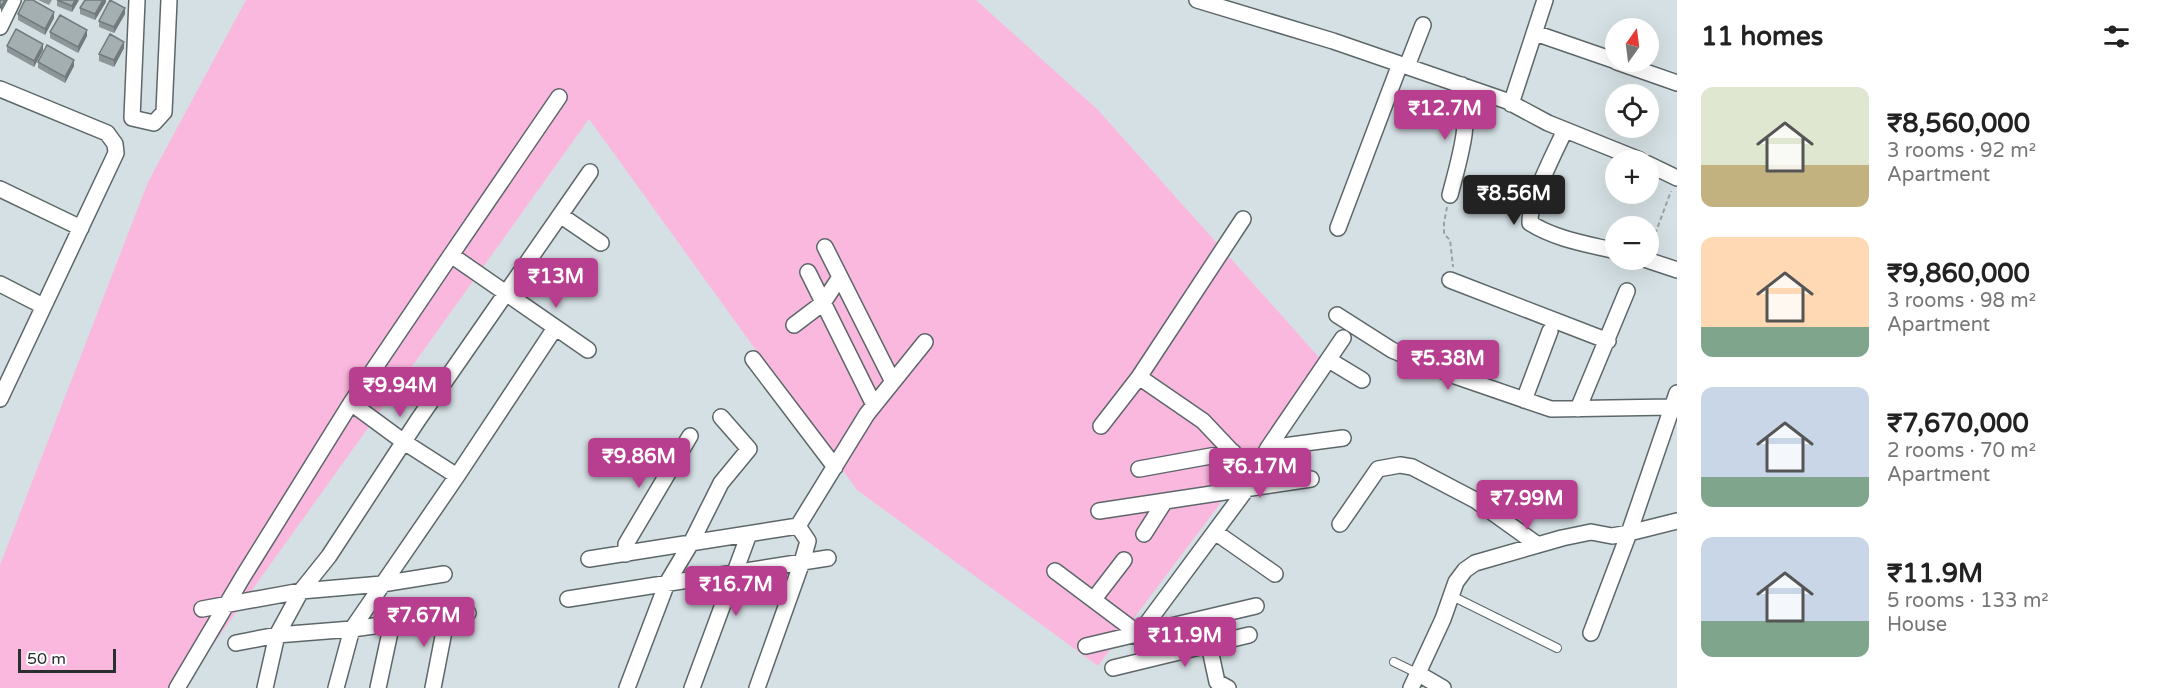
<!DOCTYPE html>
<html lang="en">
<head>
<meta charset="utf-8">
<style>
	:root { --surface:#fff; --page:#f2f2f2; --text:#222; --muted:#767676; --accent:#b83e90 }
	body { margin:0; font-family:"Varela Round",sans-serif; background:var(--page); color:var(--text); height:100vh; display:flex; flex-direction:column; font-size:22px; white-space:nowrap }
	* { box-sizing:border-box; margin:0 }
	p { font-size:20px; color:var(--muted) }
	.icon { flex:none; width:33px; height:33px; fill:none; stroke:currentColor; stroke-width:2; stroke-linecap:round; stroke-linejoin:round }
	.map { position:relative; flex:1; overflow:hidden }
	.details { display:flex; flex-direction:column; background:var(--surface); width:480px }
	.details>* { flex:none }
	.needle { width:39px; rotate:14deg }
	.fabs { position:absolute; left:1605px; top:18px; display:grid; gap:12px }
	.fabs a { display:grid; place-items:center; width:54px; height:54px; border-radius:50%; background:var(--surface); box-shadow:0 6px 24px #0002; font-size:30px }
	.scale { position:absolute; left:18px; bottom:15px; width:98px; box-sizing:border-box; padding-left:6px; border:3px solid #292e2f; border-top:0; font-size:16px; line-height:21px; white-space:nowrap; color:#292e2f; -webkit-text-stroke:4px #fff; paint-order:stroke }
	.price { position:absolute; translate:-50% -51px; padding:0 14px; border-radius:6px; background:var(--accent); color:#fff; font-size:20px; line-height:39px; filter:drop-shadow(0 2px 3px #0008) }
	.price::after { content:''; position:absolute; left:50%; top:36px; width:18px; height:14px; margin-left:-9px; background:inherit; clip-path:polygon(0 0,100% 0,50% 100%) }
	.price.active { background:#222; color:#fff }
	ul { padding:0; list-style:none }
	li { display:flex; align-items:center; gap:18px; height:150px; padding:0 24px }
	li span { display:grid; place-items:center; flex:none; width:168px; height:120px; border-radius:12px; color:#555 }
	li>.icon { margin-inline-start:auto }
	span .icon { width:72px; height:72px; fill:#fffc; stroke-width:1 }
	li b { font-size:26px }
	h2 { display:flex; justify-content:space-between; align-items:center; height:72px; padding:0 24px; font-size:26px }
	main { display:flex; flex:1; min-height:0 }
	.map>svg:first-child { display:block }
	.green { fill:#fbb8df }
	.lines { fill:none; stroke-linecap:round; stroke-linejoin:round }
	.lane-casing { stroke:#5d676a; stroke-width:10 }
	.street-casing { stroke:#5d676a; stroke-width:18 }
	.path { stroke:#98a1a4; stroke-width:2; stroke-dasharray:4.5 3; stroke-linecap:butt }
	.lane { stroke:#fff; stroke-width:8 }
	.street { stroke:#fff; stroke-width:15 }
	.wall { fill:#8d9699 }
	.shaded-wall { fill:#737a7d }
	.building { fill:#a4afb2; stroke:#737a7d; stroke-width:1.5 }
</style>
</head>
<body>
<main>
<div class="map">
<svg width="1677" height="688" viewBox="0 0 1677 688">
	<rect width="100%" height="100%" fill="#d5e0e4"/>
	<!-- green -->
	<path class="green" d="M246,0h730l122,110 227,254 -227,302 -241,-176 -268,-371 -407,569h-182v-123l148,-383z"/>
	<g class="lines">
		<defs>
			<path id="lane" d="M1452,596l105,52
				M1394,662l25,12"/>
			<path id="street" d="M137,0l-5,118 22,5 10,-11 5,-112
				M1197,0l136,41 174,60 41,22 92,37
				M0,27l13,-27
				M1535,33l81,28
				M1617,62l60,21
				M1407,66l16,-41
				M0,89l107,44 8,11 1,9 -116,246
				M1511,104l34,-104
				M1565,130c-10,22 -36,71 -35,93 25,16 57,21 86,28
				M1648,164l29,14
				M0,189l81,39
				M1450,195c9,-35 22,-74 12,-110
				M560,215l41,28
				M1338,228l62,-164
				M825,247l68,135
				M451,255l108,-158
				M1647,260l30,10
				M808,272l66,133
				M1450,280l158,61
				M0,284l43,22
				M1337,315l55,35 63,26 96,33 120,-2 6,2
				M794,325l29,-22 17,-26
				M753,359l82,108
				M1329,360l33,20
				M1139,377l64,44 51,54
				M1524,400l26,-69
				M1578,409l49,-118
				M1101,426l38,-49 104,-158
				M1268,448l75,-10
				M1139,469l94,-17
				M457,476l-53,-34 -53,-39 100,-148 137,95
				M1099,511l212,-32
				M1340,524l38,-55 22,-4 12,2 63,33 63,45
				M798,526l69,-112 58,-72
				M1215,532l60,42
				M1144,534l21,-33
				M626,554v-10l64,-108
				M589,559l209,-33 10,15 -6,21 -45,126
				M1055,571l84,63 10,25
				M568,599l260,-41
				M1094,599l30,-39
				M202,609l99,-18 81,-7 62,-10
				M1591,633l38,-100 48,-12
				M1139,634l109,-147 20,-39 75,-110
				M236,643l41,-8 75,-6 116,-16
				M1209,645l8,37 11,6
				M1086,646l170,-40
				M1113,668l136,-33
				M1419,674l24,14
				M177,688l67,-113 107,-172
				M265,688l12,-53 24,-44 28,-35 89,-136 172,-248
				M336,688l16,-59 105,-153 98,-148
				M378,688l14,-65
				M433,688l14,-72
				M627,688l40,-105 24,-40 30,-60 28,-34 -28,-32
				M692,688l57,-154
				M1411,688l32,-69 13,-37 9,-12 10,-7 87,-25 29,-6 21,4 17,-3 48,-140"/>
		</defs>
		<!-- lane casing -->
		<use href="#lane" class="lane-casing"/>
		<!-- street casing -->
		<use href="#street" class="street-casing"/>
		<!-- path -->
		<path class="path" d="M1447,207l-3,16v11l6,6 3,27
			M1650,248l21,-57"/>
		<!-- lane -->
		<use href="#lane" class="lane"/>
		<!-- street -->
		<use href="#street" class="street"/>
	</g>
	<!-- wall -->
	<path class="wall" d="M38,0h14l-3,5z
		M57,0h22l-7,12 -15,-6z
		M106,0v2l-11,18 -15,-6v-6z
		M18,14l36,4 -9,17 -27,-15z
		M125,14l-11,19 -15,-6v-6z
		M50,32l37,4 -9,17 -28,-15z
		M7,46l36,4 -9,17 -27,-15z
		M124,48l-10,19 -15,-6v-7z
		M38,62l36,4 -9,17 -27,-15z"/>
	<!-- shaded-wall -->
	<path class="shaded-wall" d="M5,0h3l-7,13v-7z
		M75,0h4l-7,12v-6z
		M103,0h3v2l-11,18v-6z
		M125,8v6l-11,19v-6z
		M54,12v6l-9,17v-6z
		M87,30v6l-9,17v-6z
		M124,42v6l-10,19v-7z
		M43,44v6l-9,17v-6z
		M74,60v6l-9,17v-6z"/>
	<!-- building -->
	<path class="building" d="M0,0h5l-4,6h-1z
		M25,0h8l21,12 -9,17 -27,-15z
		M57,0h18l-3,6z
		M85,0h18l-8,14 -15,-6z
		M110,0l15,8 -11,19 -15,-6z
		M60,15l27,15 -9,17 -28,-15z
		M16,29l27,15 -9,17 -27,-15z
		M110,34l14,8 -10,18 -15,-6z
		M47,45l27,15 -9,17 -27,-15z"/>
</svg>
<div class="fabs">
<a><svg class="needle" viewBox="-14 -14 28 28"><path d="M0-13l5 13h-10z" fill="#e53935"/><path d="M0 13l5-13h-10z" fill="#767676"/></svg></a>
<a><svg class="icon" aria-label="locate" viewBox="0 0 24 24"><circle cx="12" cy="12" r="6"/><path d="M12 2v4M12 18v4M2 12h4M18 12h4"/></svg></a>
<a>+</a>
<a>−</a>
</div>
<div class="scale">50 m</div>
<b class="price" style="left:1445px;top:141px">₹12.7M</b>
<b class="price active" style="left:1514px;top:226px">₹8.56M</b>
<b class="price" style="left:556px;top:309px">₹13M</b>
<b class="price" style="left:1448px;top:391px">₹5.38M</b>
<b class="price" style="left:400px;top:418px">₹9.94M</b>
<b class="price" style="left:639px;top:489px">₹9.86M</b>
<b class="price" style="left:1260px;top:499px">₹6.17M</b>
<b class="price" style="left:1527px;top:531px">₹7.99M</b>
<b class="price" style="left:736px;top:617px">₹16.7M</b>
<b class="price" style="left:424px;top:648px">₹7.67M</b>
<b class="price" style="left:1185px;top:668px">₹11.9M</b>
</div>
<section class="details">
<h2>11 homes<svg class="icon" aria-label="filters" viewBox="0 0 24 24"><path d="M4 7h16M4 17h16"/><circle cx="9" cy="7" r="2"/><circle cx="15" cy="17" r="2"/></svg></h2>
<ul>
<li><span style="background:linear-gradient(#dfe7d0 65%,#c2b280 0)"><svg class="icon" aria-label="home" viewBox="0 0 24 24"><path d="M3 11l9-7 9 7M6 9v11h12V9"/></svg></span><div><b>₹8,560,000</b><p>3 rooms · 92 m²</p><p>Apartment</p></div></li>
<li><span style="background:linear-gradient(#ffd9b3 75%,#7fa58c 0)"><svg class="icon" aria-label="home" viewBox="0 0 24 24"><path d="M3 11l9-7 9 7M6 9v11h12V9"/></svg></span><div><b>₹9,860,000</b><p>3 rooms · 98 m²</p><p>Apartment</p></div></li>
<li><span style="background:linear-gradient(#c9d6e8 75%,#7fa58c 0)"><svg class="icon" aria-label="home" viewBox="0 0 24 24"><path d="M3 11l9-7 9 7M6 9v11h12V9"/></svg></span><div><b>₹7,670,000</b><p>2 rooms · 70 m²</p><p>Apartment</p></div></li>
<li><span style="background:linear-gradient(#c9d6e8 70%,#7fa58c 0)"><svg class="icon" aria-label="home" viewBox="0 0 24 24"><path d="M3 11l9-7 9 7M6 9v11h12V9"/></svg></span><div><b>₹11.9M</b><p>5 rooms · 133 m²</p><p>House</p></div></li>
</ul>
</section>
</main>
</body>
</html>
